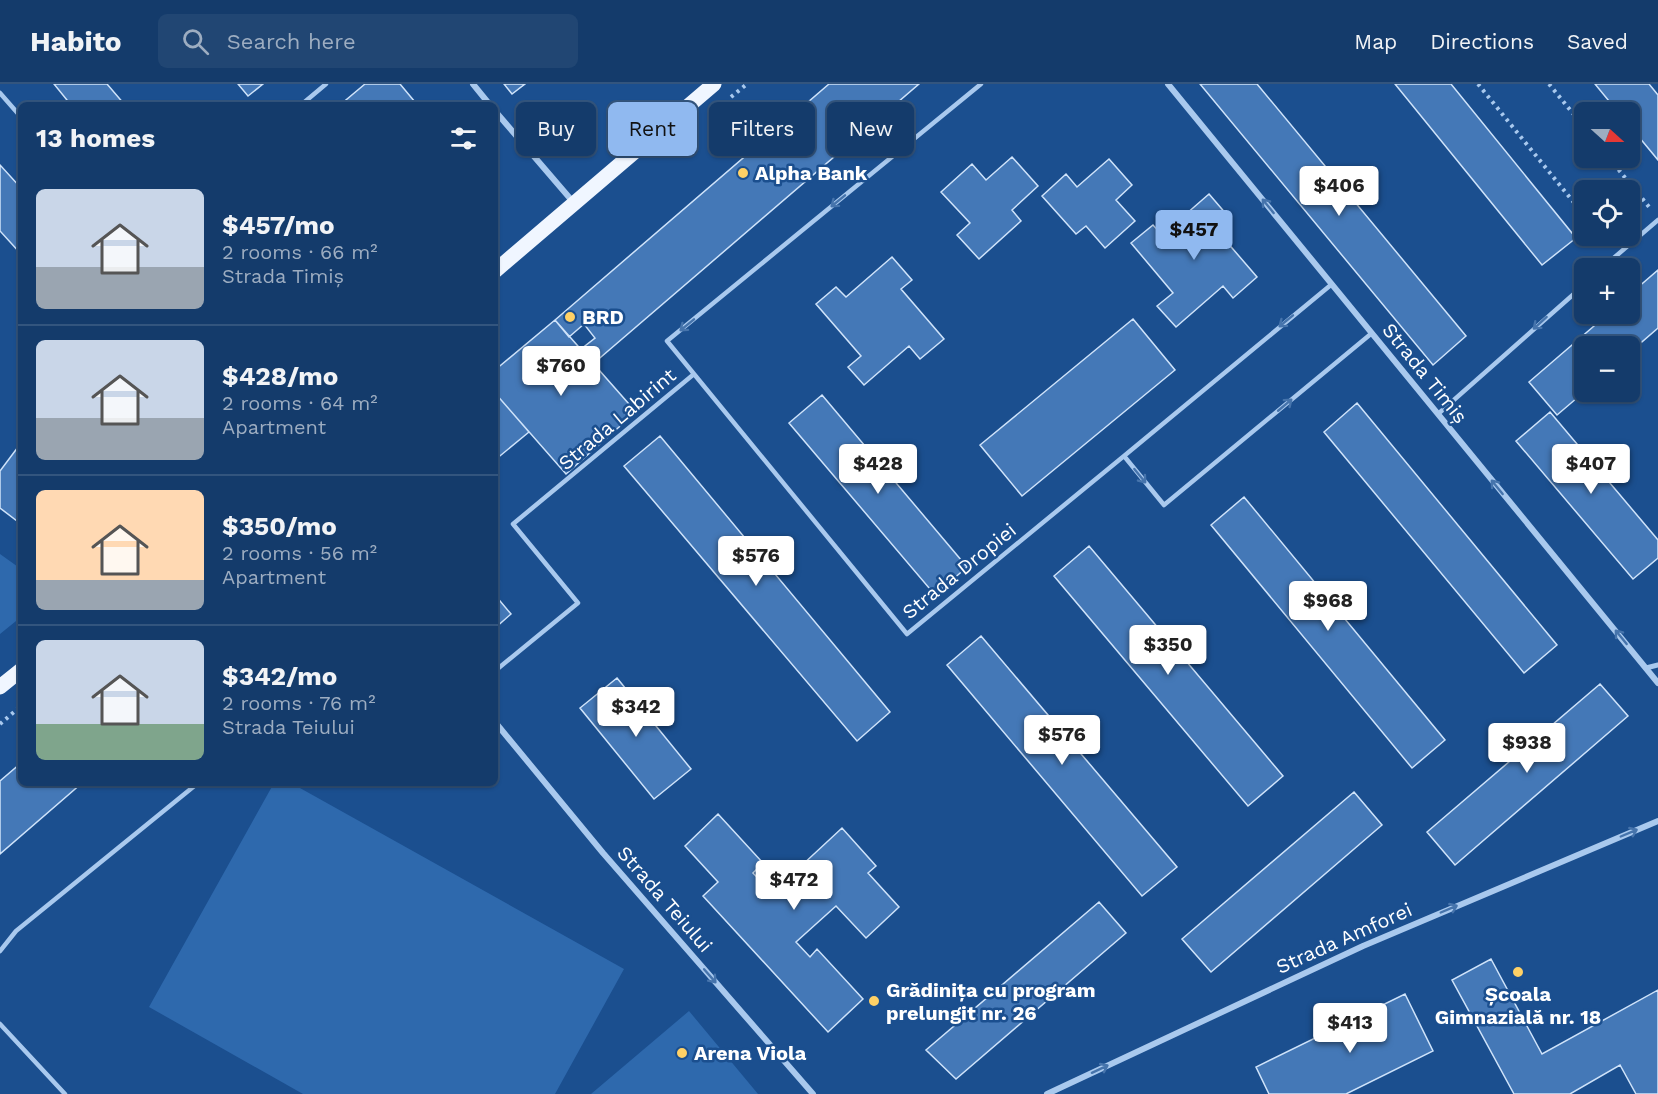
<!DOCTYPE html>
<html lang="en">
<head>
<meta charset="utf-8">
<style>
	:root { --surface:#143b6b; --page:#214673; --text:#f1f3f6; --muted:#9dadc1; --line:#33557e; --accent:#90b9f0 }
	body { margin:0; font-family:"Work Sans",sans-serif; background:var(--page); color:var(--text); height:100vh; display:flex; flex-direction:column; font-size:22px; white-space:nowrap }
	* { box-sizing:border-box; margin:0 }
	p { font-size:20px; color:var(--muted) }
	.icon { flex:none; width:33px; height:33px; fill:none; stroke:currentColor; stroke-width:2; stroke-linecap:round; stroke-linejoin:round }
	.map { position:relative; flex:1; overflow:hidden }
	.side { position:absolute; left:18px; top:18px; width:480px; height:684px; display:flex; flex-direction:column; background:var(--surface); border-radius:9px; box-shadow:0 2px 4px #0004,0 0 0 2px var(--line) }
	.side>* { flex:none }
	.banner { position:absolute; left:516px; top:18px; width:570px; height:54px; display:flex; gap:12px }
	.needle { width:39px; rotate:111deg }
	.buttons { position:absolute; left:1574px; top:18px; display:grid; gap:12px }
	.buttons a { display:grid; place-items:center; width:66px; height:66px; border-radius:9px; background:var(--surface); box-shadow:0 2px 4px #0004,0 0 0 2px var(--line); font-size:30px }
	.price { position:absolute; translate:-50% -51px; padding:0 14px; border-radius:6px; background:#fff; color:#222; font-size:20px; line-height:39px; filter:drop-shadow(0 2px 3px #0008) }
	.price::after { content:''; position:absolute; left:50%; top:36px; width:18px; height:14px; margin-left:-9px; background:inherit; clip-path:polygon(0 0,100% 0,50% 100%) }
	.price.selected { background:var(--accent); color:#111 }
	ul { padding:0; list-style:none }
	li { display:flex; align-items:center; gap:18px; height:150px; padding:0 18px }
	li+li { border-top:2px solid var(--line) }
	li span { display:grid; place-items:center; flex:none; width:168px; height:120px; border-radius:9px; color:#555 }
	li>.icon { margin-inline-start:auto }
	span .icon { width:72px; height:72px; fill:#fffc; stroke-width:1 }
	li b { font-size:26px }
	h2 { display:flex; justify-content:space-between; align-items:center; height:72px; padding:0 18px; font-size:26px }
	.tag { padding:0 21px; border-radius:9px; background:var(--surface); box-shadow:0 2px 4px #0004,0 0 0 2px var(--line); font-size:21px; line-height:54px }
	.tag.selected { background:var(--accent); color:#111 }
	header { display:flex; align-items:center; gap:36px; box-sizing:border-box; height:84px; padding:0 30px; background:var(--surface); border-bottom:2px solid var(--line) }
	header strong { font-size:28px }
	nav { display:flex; gap:33px; margin-inline-start:auto; font-size:21px }
	.search { width:420px; height:54px; background:var(--page); display:flex; align-items:center; gap:15px; box-sizing:border-box; padding:0 21px; border-radius:9px; color:var(--muted); font-size:22px }
	.map>svg:first-child { display:block }
	.green { fill:#2e69ad }
	.building { fill:#4478b7; stroke:#cfe3fa; stroke-width:1.5 }
	.lines { fill:none; stroke-linecap:round; stroke-linejoin:round }
	.path { stroke:#a9c9ee; stroke-width:4; stroke-dasharray:3 4.5; stroke-linecap:butt }
	.service { stroke:#a9c9ee; stroke-width:4.5 }
	.pedestrian { stroke:#a9c9ee; stroke-width:5 }
	.minor { stroke:#a9c9ee; stroke-width:6 }
	.primary { stroke:#f0f6ff; stroke-width:15 }
	.oneway { stroke:#4674ac }
	.poi-dot { fill:#ffd166; stroke:#1b4f8f; stroke-width:2 }
	.labels { text-anchor:middle; stroke-width:5; stroke-linejoin:round; paint-order:stroke }
	.poi-label { font-size:20px; font-weight:bold; fill:#fff; stroke:#1b4f8f; text-anchor:start }
	.street-label { font-size:20px; fill:#fff; stroke:#1b4f8f }
</style>
</head>
<body>
<header>
<strong>Habito</strong>
<div class="search"><svg class="icon" aria-label="search" viewBox="0 0 24 24"><circle cx="10" cy="10" r="6"/><path d="M15 15l6 6"/></svg>Search here</div>
<nav><a>Map</a><a>Directions</a><a>Saved</a></nav>
</header>
<div class="map">
<svg width="1658" height="1010" viewBox="0 0 1658 1010">
	<rect width="100%" height="100%" fill="#1b4f8f"/>
	<!-- green -->
	<path class="green" d="M0,470l21,15v48l-21,17z
		M274,699h17l333,186 -69,125h-252l-154,-87z
		M689,927l69,83h-167z"/>
	<!-- building -->
	<path class="building" d="M54,0h53l18,21h-54z
		M238,0h25l-15,12z
		M365,0h35l15,18 -3,3h-72z
		M504,0h21l-13,10z
		M829,0h90l-325,279 -13,-14 14,-11 -11,-14 -15,13 -14,-17z
		M1200,0h57l209,252 -33,29z
		M1395,0h56l125,154 -34,27z
		M1595,0h54l9,11v65l-29,-35v-13h-11z
		M1012,73l26,29 -26,24 9,11 -42,38 -22,-24 13,-12 -29,-31 31,-28 14,16z
		M1109,75l23,26 -16,15 19,21 -30,27 -19,-22 -10,8 -34,-38 24,-22 11,13z
		M0,81l21,23v66l-21,-23z
		M1209,110l18,21 -13,12 43,50 -24,21 -10,-12 -47,41 -19,-21 16,-13 -42,-50 22,-18 9,10z
		M892,173l20,23 -11,9 43,50 -24,20 -11,-13 -45,39 -16,-18 13,-11 -45,-52 20,-17 10,10z
		M1658,186v58l-29,25v-7h-45v46l-27,23 -28,-33 79,-68h21v-19z
		M1133,235l42,51 -153,126 -42,-51z
		M555,236l81,92 -70,62 -71,-81v-23z
		M495,309l34,39 -34,28z
		M822,311l145,172 -32,28 -146,-172z
		M1357,319l200,242 -33,28 -200,-241z
		M1550,328l108,128v18l-25,21 -117,-138z
		M660,352l230,276 -33,29 -233,-275z
		M21,359v81l-21,-16v-37z
		M1244,413l201,243 -33,28 -201,-243z
		M1089,462l194,230 -35,30 -194,-230z
		M495,511l16,19 -16,14z
		M981,552l196,231 -35,29 -195,-231z
		M617,594l74,91 -37,30 -74,-91z
		M1600,600l28,32 -173,149 -28,-33z
		M21,679v20h61l-82,71v-73z
		M1354,708l28,33 -171,147 -29,-33z
		M718,730l45,49 -10,10 19,20 70,-65 34,38 -8,7 31,34 -33,31 -30,-32 -40,36 14,15 7,-8 46,50 -35,33 -125,-136 15,-14 -33,-36z
		M1099,818l27,31 -170,146 -30,-29z
		M1491,875l51,95 116,-64v104h-22l-16,-29 -50,29h-56l-62,-114z
		M1405,910l28,57 -87,43h-77l-13,-27z"/>
	<g class="lines">
		<!-- path -->
		<path class="path" d="M1478,0l106,131
			M1549,0l35,43
			M731,13l16,-13
			M1609,74l41,50
			M1600,152l7,8
			M0,640l21,-18"/>
		<!-- service -->
		<path class="service" d="M0,9l21,24
			M301,21l25,-21
			M1602,184l56,-48
			M1332,200l-208,172 40,49 208,-172
			M694,290l213,260 217,-178
			M1438,330l146,-129
			M495,587l83,-68 -65,-79 181,-150 -27,-33 314,-257
			M0,867l16,-20 182,-148
			M0,940l65,70"/>
		<!-- pedestrian -->
		<path class="pedestrian" d="M1646,584l12,-3"/>
		<!-- minor -->
		<path class="minor" d="M473,0l17,21
			M1168,0l490,599
			M495,27l79,92
			M495,638l108,131 210,241
			M1047,1010l316,-148 295,-125"/>
		<!-- primary -->
		<path class="primary" d="M495,187l219,-187
			M0,603l21,-17"/>
	</g>
	<!-- one-way arrows -->
	<defs><path id="oneway-shaft" d="M-6 0H5M1.5-3L5.5 0L1.5 3" fill="none" stroke-width="1.6" stroke-linecap="round" stroke-linejoin="round" transform="scale(1.5)"/></defs>
	<g class="oneway">
		<use href="#oneway-shaft" transform="translate(838 117) rotate(141)"/>
		<use href="#oneway-shaft" transform="translate(1268 122) rotate(-129)"/>
		<use href="#oneway-shaft" transform="translate(1286 237) rotate(141)"/>
		<use href="#oneway-shaft" transform="translate(1540 239) rotate(138)"/>
		<use href="#oneway-shaft" transform="translate(687 241) rotate(141)"/>
		<use href="#oneway-shaft" transform="translate(1285 321) rotate(-40)"/>
		<use href="#oneway-shaft" transform="translate(1140 392) rotate(51)"/>
		<use href="#oneway-shaft" transform="translate(1497 403) rotate(-129)"/>
		<use href="#oneway-shaft" transform="translate(1621 553) rotate(-129)"/>
		<use href="#oneway-shaft" transform="translate(1629 749) rotate(-23)"/>
		<use href="#oneway-shaft" transform="translate(1449 825) rotate(-23)"/>
		<use href="#oneway-shaft" transform="translate(710 892) rotate(49)"/>
		<use href="#oneway-shaft" transform="translate(1100 985) rotate(-25)"/>
	</g>
	<!-- markers -->
	<g class="poi-dot">
		<circle cx="743" cy="89" r="6"/>
		<circle cx="570" cy="233" r="6"/>
		<circle cx="1518" cy="888" r="6"/>
		<circle cx="874" cy="917" r="6"/>
		<circle cx="682" cy="969" r="6"/>
	</g>
	<g class="labels">
		<!-- poi labels -->
		<g class="poi-label">
			<text x="755" y="96">Alpha Bank</text>
			<text x="582" y="240">BRD</text>
			<text x="886" y="913">Grădinița cu program<tspan x="886" dy="23">prelungit nr. 26</tspan></text>
			<text x="1518" y="917" text-anchor="middle">Școala<tspan x="1518" dy="23">Gimnazială nr. 18</tspan></text>
			<text x="694" y="976">Arena Viola</text>
		</g>
		<!-- street labels -->
		<g class="street-label">
			<text transform="translate(1425 289) rotate(51)" y="7">Strada Timiș</text>
			<text transform="translate(617 335) rotate(-40)" y="7">Strada Labirint</text>
			<text transform="translate(959 487) rotate(-39)" y="7">Strada Dropiei</text>
			<text transform="translate(665 815) rotate(49)" y="7">Strada Teiului</text>
			<text transform="translate(1344 854) rotate(-24)" y="7">Strada Amforei</text>
		</g>
	</g>
</svg>
<div class="buttons">
<a><svg class="needle" viewBox="-14 -14 28 28"><path d="M0-13l5 13h-10z" fill="#e53935"/><path d="M0 13l5-13h-10z" fill="#9dadc1"/></svg></a>
<a><svg class="icon" aria-label="locate" viewBox="0 0 24 24"><circle cx="12" cy="12" r="6"/><path d="M12 2v4M12 18v4M2 12h4M18 12h4"/></svg></a>
<a>+</a>
<a>−</a>
</div>
<b class="price" style="left:1339px;top:133px">$406</b>
<b class="price selected" style="left:1194px;top:177px">$457</b>
<b class="price" style="left:561px;top:313px">$760</b>
<b class="price" style="left:878px;top:411px">$428</b>
<b class="price" style="left:1591px;top:411px">$407</b>
<b class="price" style="left:756px;top:503px">$576</b>
<b class="price" style="left:1328px;top:548px">$968</b>
<b class="price" style="left:1168px;top:592px">$350</b>
<b class="price" style="left:636px;top:654px">$342</b>
<b class="price" style="left:1062px;top:682px">$576</b>
<b class="price" style="left:1527px;top:690px">$938</b>
<b class="price" style="left:794px;top:827px">$472</b>
<b class="price" style="left:1350px;top:970px">$413</b>
<div class="banner">
<a class="tag">Buy</a>
<a class="tag selected">Rent</a>
<a class="tag">Filters</a>
<a class="tag">New</a>
</div>
<section class="side">
<h2>13 homes<svg class="icon" aria-label="filters" viewBox="0 0 24 24"><path d="M4 7h16M4 17h16"/><circle cx="9" cy="7" r="2"/><circle cx="15" cy="17" r="2"/></svg></h2>
<ul>
<li><span style="background:linear-gradient(#c9d6e8 65%,#9aa5b1 0)"><svg class="icon" aria-label="home" viewBox="0 0 24 24"><path d="M3 11l9-7 9 7M6 9v11h12V9"/></svg></span><div><b>$457/mo</b><p>2 rooms · 66 m²</p><p>Strada Timiș</p></div></li>
<li><span style="background:linear-gradient(#c9d6e8 65%,#9aa5b1 0)"><svg class="icon" aria-label="home" viewBox="0 0 24 24"><path d="M3 11l9-7 9 7M6 9v11h12V9"/></svg></span><div><b>$428/mo</b><p>2 rooms · 64 m²</p><p>Apartment</p></div></li>
<li><span style="background:linear-gradient(#ffd9b3 75%,#9aa5b1 0)"><svg class="icon" aria-label="home" viewBox="0 0 24 24"><path d="M3 11l9-7 9 7M6 9v11h12V9"/></svg></span><div><b>$350/mo</b><p>2 rooms · 56 m²</p><p>Apartment</p></div></li>
<li><span style="background:linear-gradient(#c9d6e8 70%,#7fa58c 0)"><svg class="icon" aria-label="home" viewBox="0 0 24 24"><path d="M3 11l9-7 9 7M6 9v11h12V9"/></svg></span><div><b>$342/mo</b><p>2 rooms · 76 m²</p><p>Strada Teiului</p></div></li>
</ul>
</section>
</div>
</body>
</html>
